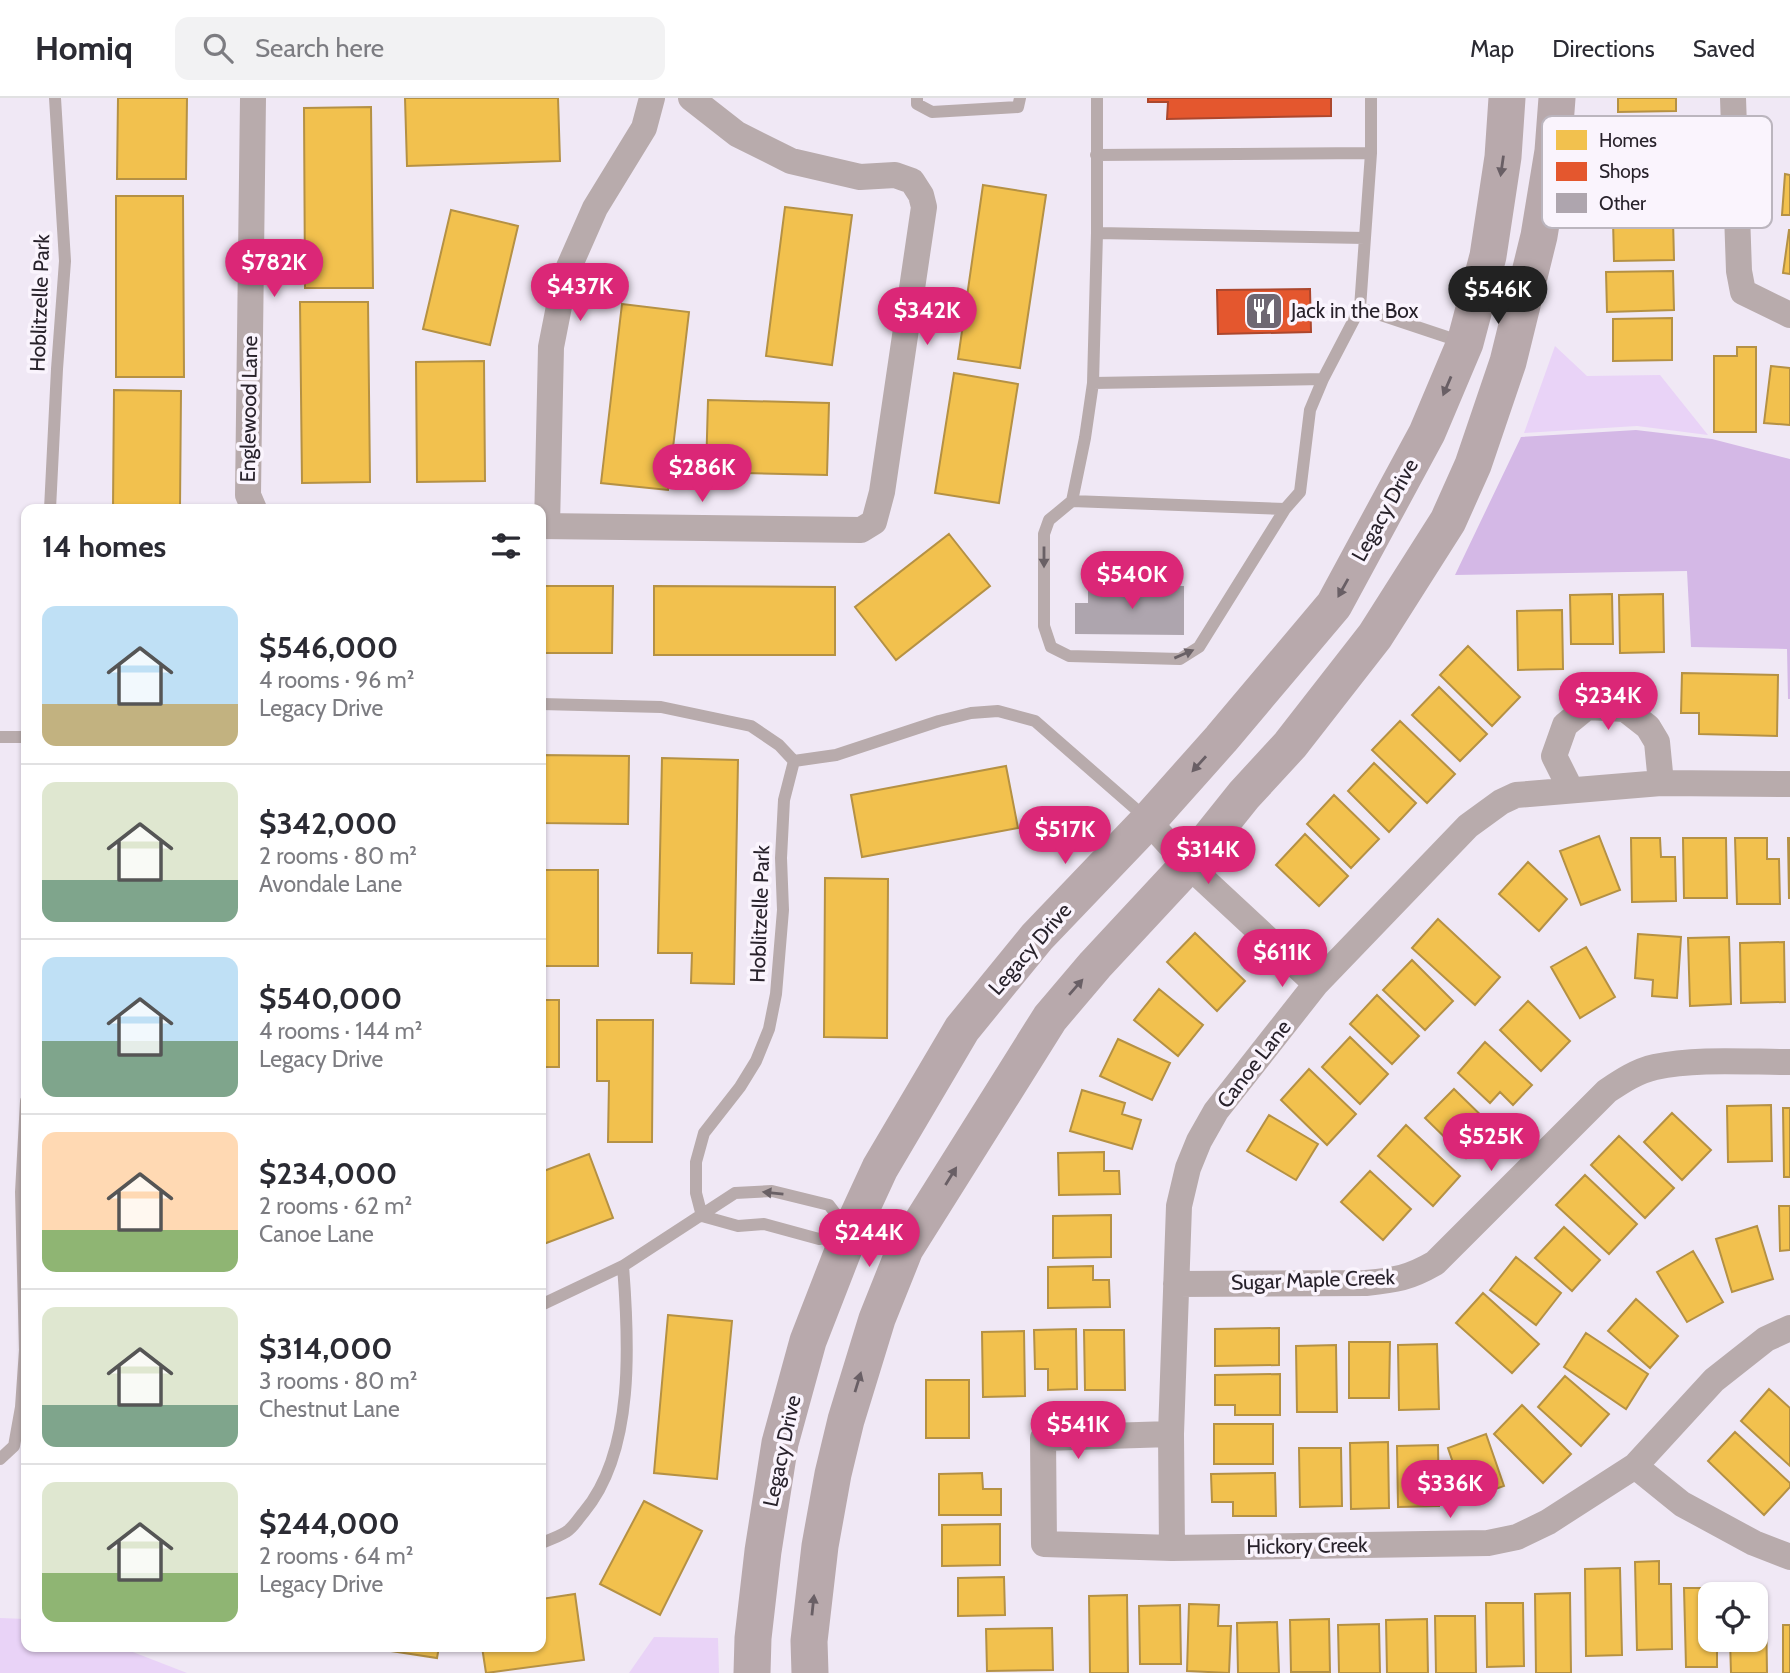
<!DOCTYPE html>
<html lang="en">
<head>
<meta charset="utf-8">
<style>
	:root { --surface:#fff; --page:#f2f2f3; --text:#2b2b33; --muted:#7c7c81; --line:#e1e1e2; --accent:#db2777 }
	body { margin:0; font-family:Cabin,sans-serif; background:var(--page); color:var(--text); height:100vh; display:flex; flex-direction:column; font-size:26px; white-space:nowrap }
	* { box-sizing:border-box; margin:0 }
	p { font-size:23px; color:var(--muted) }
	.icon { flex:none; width:38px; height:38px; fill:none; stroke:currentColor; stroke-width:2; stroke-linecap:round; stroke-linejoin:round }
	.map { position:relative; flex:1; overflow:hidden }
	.side { position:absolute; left:21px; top:406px; width:525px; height:1148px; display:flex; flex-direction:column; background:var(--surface); border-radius:14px; box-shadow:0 2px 5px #0004 }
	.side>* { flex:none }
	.buttons { position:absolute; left:1698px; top:1484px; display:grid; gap:14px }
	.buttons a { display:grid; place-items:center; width:70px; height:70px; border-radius:14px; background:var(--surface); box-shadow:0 2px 5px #0004; font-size:35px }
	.price { position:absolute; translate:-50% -60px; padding:0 16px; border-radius:24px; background:var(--accent); color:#fff; font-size:23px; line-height:46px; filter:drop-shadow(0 2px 4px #0008) }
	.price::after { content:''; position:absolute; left:50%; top:42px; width:21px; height:16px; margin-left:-10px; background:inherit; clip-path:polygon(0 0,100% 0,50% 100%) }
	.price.active { background:#222; color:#fff }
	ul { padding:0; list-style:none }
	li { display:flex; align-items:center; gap:21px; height:175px; padding:0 21px }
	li+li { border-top:2px solid var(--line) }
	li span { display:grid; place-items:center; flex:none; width:196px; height:140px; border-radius:14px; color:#555 }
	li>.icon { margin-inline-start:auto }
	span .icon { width:84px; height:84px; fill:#fffc; stroke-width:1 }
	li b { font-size:30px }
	h2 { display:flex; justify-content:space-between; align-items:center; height:84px; padding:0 21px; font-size:30px }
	header { display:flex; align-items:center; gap:42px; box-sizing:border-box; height:98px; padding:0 35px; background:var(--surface); border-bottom:2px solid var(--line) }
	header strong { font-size:33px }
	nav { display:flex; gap:38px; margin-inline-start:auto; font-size:24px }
	.search { width:490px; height:63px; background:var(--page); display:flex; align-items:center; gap:18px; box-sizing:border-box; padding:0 24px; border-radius:14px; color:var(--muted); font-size:26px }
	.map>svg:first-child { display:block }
	.green { fill:#e9d3f7 }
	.forest { fill:#d4b8e6 }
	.homes { fill:#f2c14e; stroke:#b59144; stroke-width:2 }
	.shops { fill:#e4572e; stroke:#ac472d; stroke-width:2 }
	.building { fill:#aea5ae }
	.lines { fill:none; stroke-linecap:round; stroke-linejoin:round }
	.service { stroke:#b8abac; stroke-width:12 }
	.minor { stroke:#b8abac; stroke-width:26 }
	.secondary { stroke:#b8a9ac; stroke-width:37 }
	.oneway { fill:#695f65 }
	.oneway2 { fill:#696065 }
	.labels { text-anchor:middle; stroke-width:7; stroke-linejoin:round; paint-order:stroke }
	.street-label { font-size:21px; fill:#28222b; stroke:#faf4fd }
	.poi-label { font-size:21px; fill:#28222b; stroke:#faf4fd; text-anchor:start }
	.key { fill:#faf4fd; stroke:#bbb5be; stroke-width:2 }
	.key-label { font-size:19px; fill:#28222b }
</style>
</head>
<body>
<header>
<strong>Homiq</strong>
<div class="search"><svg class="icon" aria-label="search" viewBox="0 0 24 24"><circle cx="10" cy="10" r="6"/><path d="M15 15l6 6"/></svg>Search here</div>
<nav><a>Map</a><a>Directions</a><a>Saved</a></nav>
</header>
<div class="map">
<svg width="1790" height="1575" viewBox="0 0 1790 1575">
	<rect width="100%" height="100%" fill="#f0e8f5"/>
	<!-- green -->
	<path class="green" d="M1555,248l32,30 73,-1 48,60 -71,-9 -113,7z
		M0,1520l26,1v28h94l67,26h-187z
		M654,1539l64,1 1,35h-90z"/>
	<!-- forest -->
	<path class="forest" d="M1636,332l76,9 78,20v240h-2l-1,-50 -96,-2 -4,-76 -232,4 66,-138z"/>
	<!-- homes -->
	<path class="homes" d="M118,0h69l-1,81h-69z
		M405,0h153l2,63 -153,5z
		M1618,0h58v13l-58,1z
		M371,9l2,181h-68l-1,-180z
		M1785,76l5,1v40h-8z
		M983,87l63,10 -26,173 -62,-9z
		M116,98h67l1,181h-68z
		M785,109l67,8 -20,150 -66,-9z
		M451,112l67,16 -28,119 -67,-16z
		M1673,121l1,41 -60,1 -1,-41z
		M1789,132h1v44l-7,-1z
		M1673,173l1,39 -67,2 -1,-40z
		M300,204h68l2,180 -68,1z
		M622,206l67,8 -21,178 -67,-7z
		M1672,220v42l-59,1v-42z
		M1737,249h19v85h-42v-76h23z
		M484,263l1,120 -68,1 -1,-120z
		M1771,268l19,2v57l-26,-2z
		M954,275l64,11 -19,119 -64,-10z
		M114,292l67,1 -1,118h-67z
		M708,302l121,3 -2,72 -121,-3z
		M949,436l41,52 -94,74 -41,-53z
		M541,488h72l-1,67h-71z
		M654,488l181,1v68h-181z
		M1612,496l1,50h-42l-1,-49z
		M1663,496l1,58 -44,1 -1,-58z
		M1562,512l1,59 -45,1 -1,-59z
		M1468,548l52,51 -28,29 -52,-51z
		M1682,575l96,2 -1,61 -78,-2v-21h-18z
		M1439,589l48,47 -27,27 -48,-46z
		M1400,623l55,53 -28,29 -55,-53z
		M541,657l88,1 -1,68 -87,-1z
		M662,660l76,2 -4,224 -43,-1 1,-30h-34z
		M1374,665l42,40 -27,29 -41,-41z
		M1006,668l12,62 -156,29 -11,-62z
		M1334,697l45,44 -28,29 -44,-44z
		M1305,736l43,42 -29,30 -43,-41z
		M1599,738l21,54 -39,15 -21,-54z
		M1631,740h29l1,19h14l1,44 -44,1z
		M1683,740h43l1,60h-43z
		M1735,740h32v21h12l1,45h-43z
		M1788,740h2v60h-1z
		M1528,764l39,37 -28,32 -40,-37z
		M541,772h57v96h-57z
		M825,780l63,1 -1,159 -63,-1z
		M1438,821l62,58 -25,28 -63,-57z
		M1195,835l50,48 -28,30 -50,-49z
		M1638,836l43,3 -4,61 -25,-2 1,-16 -18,-2z
		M1729,839l2,67 -41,2 -2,-68z
		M1784,844l1,60 -44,1 -1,-60z
		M1586,849l29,50 -35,21 -29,-51z
		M1412,862l41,41 -28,29 -42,-40z
		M1159,891l44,36 -25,31 -44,-36z
		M1377,897l42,41 -27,28 -42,-40z
		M541,902h18v67h-18z
		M1528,903l42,40 -29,30 -41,-41z
		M597,922h56l-1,122h-44l1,-61h-12z
		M1350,939l38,37 -28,30 -38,-37z
		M1118,941l52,24 -18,37 -52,-24z
		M1485,944l47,43 -19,20 -13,-13 -10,11 -32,-30z
		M1309,971l47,45 -29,31 -46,-45z
		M1454,991l41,40 -29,29 -41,-40z
		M1082,992l43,13 -3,11 19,6 -9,29 -62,-18z
		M1771,1007l1,56 -44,1 -1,-56z
		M1783,1010h7v69h-6z
		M1672,1015l39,37 -29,30 -38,-38z
		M1269,1017l49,29 -22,36 -49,-29z
		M1406,1027l54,51 -27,30 -55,-50z
		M1619,1038l55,52 -29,30 -54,-53z
		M1104,1054v19h15l1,23 -61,1 -1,-42z
		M589,1056l24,64 -72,27v-73z
		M1370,1073l41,38 -28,31 -42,-38z
		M1585,1077l52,49 -28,30 -53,-49z
		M1779,1108h11v44l-10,1z
		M1111,1117v42l-58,1v-42z
		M1757,1128l16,53 -41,13 -16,-53z
		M1564,1129l36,33 -28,31 -37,-33z
		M1693,1153l30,51 -36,20 -30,-50z
		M1516,1159l45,36 -25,32 -46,-35z
		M1093,1168v14h16l1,27 -62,1v-41z
		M1483,1195l56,51 -27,29 -56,-50z
		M1636,1201l42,37 -28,32 -42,-37z
		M668,1217l64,6 -15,158 -63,-6z
		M1279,1230v37l-64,1v-37z
		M1076,1231l1,60 -29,1v-21h-13l-1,-39z
		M1084,1232h40l1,60h-40z
		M1024,1233l1,65 -42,1 -1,-65z
		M1586,1235l62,41 -22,35 -62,-42z
		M1349,1244h41l-1,56h-40z
		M1437,1246l2,65 -40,1 -1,-65z
		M1336,1247l1,67h-40l-1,-66z
		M1280,1276v41h-45v-10h-20v-30z
		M1565,1278l44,38 -28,32 -43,-39z
		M926,1282h43v58h-43z
		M1769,1291l21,19v58l-49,-45z
		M1522,1307l49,49 -28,29 -49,-49z
		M1214,1326h59v40h-59z
		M1735,1334l55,51v4l-26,28 -56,-54z
		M1486,1336l18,52 -25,9 -3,-10 -14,4 -14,-41z
		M1388,1344l1,66 -38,1 -1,-66z
		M1438,1347l1,61 -41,1 -1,-61z
		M1299,1350h42l1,58 -42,1z
		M982,1375l1,16h18v26h-62v-41z
		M1275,1375l1,43h-43v-14h-21l-1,-28z
		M644,1403l58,30 -42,84 -60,-31z
		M1000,1426v41l-58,1v-41z
		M1659,1463v23h12l1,65 -35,1 -2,-88z
		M1620,1470l2,87 -36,1 -1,-87z
		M1004,1479l1,38 -47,1v-38z
		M1684,1490h32v6h-6v46h7v27h-31z
		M1570,1495l1,80h-35l-1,-79z
		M575,1496l9,66 -98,13 -4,-26h59v-48z
		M1127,1497l1,78h-38l-1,-77z
		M1486,1505h37l1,63 -37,1z
		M1189,1506l30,1 -1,21h13l-2,47 -42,-2z
		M1180,1507l1,59h-41l-1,-58z
		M1755,1507h11l1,68h-36l-1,-33h25z
		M1435,1518h40l1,57h-40z
		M1329,1521l1,53h-39l-1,-52z
		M1427,1521l1,54h-41l-1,-53z
		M1277,1524l2,51h-41l-1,-50z
		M1379,1526l1,49h-41l-1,-48z
		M1783,1527h7v48h-7z
		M1052,1530l1,42 -66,1 -1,-42z
		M365,1549h74l-2,11z"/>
	<!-- shops -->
	<path class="shops" d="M1148,0h183v18l-164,3 1,-17h-20z
		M1310,191l1,43 -93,2 -1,-44z"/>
	<!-- building -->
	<path class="building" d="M1088,488h96v49l-109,-1v-31h13z"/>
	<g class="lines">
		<!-- service -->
		<path class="service" d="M917,0v6l15,8 86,-5 2,-9
			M1097,0v135l-4,150 -8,55 -13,63 213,8 15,-17 10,-82 13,-31 37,-71 102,34
			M1371,0v55
			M1096,57l275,-2 -11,155
			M1097,135l268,5
			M1093,285l230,-4
			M1072,403l-23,19 -5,14v92l7,21 18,9 111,3 19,-12 86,-138
			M50,411l7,-140 8,-108 -10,-163
			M541,606l120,3 90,19 28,19 15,16
			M0,639h26
			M702,1118l-6,-23v-31l8,-29 36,-46 16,-26 13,-32 7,-35 7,-84 -2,-52 3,-58 10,-39 42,-6 103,-34 32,-8 27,-2 37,10 111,97
			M541,1207l82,-39 112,-73 37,-2 57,14 21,28 -31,6 -55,-15 -26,2 -36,-10
			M0,1361l14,-13 7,-39 4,-57 -4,-158 5,-91
			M541,1445c8,-3 17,-6 25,-11 7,-4 12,-13 18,-20 51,-61 45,-171 39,-246"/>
		<!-- minor -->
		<path class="minor" d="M253,0l-5,397 6,14
			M1733,0l6,173 4,21 47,23
			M541,428l320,4 13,-8 8,-30 42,-285 -3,-12 -9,-14 -17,-6 -35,2 -69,-16 -54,-27 -46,-36
			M547,428l4,-179 14,-71 30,-68 49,-80 8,-30
			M1571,692l-17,-34 11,-31 22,-18 38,2 23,18 9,15 4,41
			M1148,723l40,44 128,119
			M1176,1186l190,-1c30,-3 43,-5 69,-20l172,-172c15,-10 30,-20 48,-24 41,-9 92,-5 135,-5
			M1171,1336l-128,4 1,106 128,4 316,-5 29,-6 31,-15 87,-56 79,-86 52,-41 24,-11
			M1635,1368l47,38 72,39 36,14
			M1172,1450l-1,-114 8,-228 9,-38 11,-27 17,-30 100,-127 152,-158 33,-24 15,-7 145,-12 129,1"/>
		<!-- secondary -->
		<path class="secondary" d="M752,1575l1,-35 10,-87 17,-108 28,-102 42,-108 30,-65 82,-139 75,-92 111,-116 73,-82 113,-134 93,-172 38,-90 23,-87 15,-99 4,-59
			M810,1575l-1,-32 11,-95 13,-72 13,-54 31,-101 28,-70 145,-231 45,-53 93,-100 56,-70 46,-50 85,-109 73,-115 25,-56 35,-103 31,-126 14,-85 4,-53"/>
	</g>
	<!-- one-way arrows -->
	<defs><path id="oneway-solid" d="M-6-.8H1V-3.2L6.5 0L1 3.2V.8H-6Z" transform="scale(1.75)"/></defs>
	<g class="oneway">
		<use href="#oneway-solid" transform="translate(1502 68) rotate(98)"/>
		<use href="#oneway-solid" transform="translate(1447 288) rotate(113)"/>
		<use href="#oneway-solid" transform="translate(1343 490) rotate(119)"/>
		<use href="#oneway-solid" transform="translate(1199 666) rotate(132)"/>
		<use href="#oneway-solid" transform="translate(1076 889) rotate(-49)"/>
		<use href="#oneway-solid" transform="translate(951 1078) rotate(-58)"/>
		<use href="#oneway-solid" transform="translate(858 1284) rotate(-73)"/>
		<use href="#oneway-solid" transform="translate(813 1507) rotate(-84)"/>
	</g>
	<g class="oneway2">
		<use href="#oneway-solid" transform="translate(1044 459) rotate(90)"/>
		<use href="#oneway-solid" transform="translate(1184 556) rotate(-23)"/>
		<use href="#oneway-solid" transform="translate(773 1095) rotate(-174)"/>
	</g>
	<!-- icons -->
	<defs>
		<symbol id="restaurant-square" viewBox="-11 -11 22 22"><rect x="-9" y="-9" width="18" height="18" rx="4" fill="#6e6772" stroke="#faf4fd"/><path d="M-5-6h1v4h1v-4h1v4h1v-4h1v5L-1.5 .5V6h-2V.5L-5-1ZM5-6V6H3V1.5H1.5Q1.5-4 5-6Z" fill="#fff"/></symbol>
	</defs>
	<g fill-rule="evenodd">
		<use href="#restaurant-square" x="1242" y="191" width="44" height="44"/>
	</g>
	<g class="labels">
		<!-- street labels -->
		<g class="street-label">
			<text transform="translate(40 205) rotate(-88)" y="7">Hoblitzelle Park</text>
			<text transform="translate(249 311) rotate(-89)" y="7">Englewood Lane</text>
			<text transform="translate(1385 412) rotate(-61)" y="7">Legacy Drive</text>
			<text transform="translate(760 816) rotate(-88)" y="7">Hoblitzelle Park</text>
			<text transform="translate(1030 851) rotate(-49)" y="7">Legacy Drive</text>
			<text transform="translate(1254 966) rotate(-52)" y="7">Canoe Lane</text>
			<text transform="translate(1313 1182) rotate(-2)" y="7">Sugar Maple Creek</text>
			<text transform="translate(782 1353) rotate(-78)" y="7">Legacy Drive</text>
			<text transform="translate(1307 1448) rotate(-1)" y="7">Hickory Creek</text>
		</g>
		<!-- poi labels -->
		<g class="poi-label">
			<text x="1291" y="220">Jack in the Box</text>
		</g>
	</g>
	<!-- legend -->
	<rect x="1542" y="18" width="230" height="112" rx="10" class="key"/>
	<rect x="1556" y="32" width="31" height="20" fill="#f2c14e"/>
	<rect x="1556" y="64" width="31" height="19" fill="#e4572e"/>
	<rect x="1556" y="95" width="31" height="20" fill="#aea5ae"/>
	<g class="key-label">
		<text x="1599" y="49">Homes</text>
		<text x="1599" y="80">Shops</text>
		<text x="1599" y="112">Other</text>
	</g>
</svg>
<div class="buttons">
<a><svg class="icon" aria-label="locate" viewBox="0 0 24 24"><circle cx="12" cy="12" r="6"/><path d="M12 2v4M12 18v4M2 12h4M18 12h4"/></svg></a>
</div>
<b class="price" style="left:274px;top:201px">$782K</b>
<b class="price" style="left:580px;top:225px">$437K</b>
<b class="price active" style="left:1498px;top:228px">$546K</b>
<b class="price" style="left:927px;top:249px">$342K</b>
<b class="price" style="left:702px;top:406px">$286K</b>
<b class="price" style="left:1132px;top:513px">$540K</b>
<b class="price" style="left:1608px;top:634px">$234K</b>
<b class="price" style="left:1065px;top:768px">$517K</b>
<b class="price" style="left:1208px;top:788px">$314K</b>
<b class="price" style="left:1282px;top:891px">$611K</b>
<b class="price" style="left:1491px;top:1075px">$525K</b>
<b class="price" style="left:869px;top:1171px">$244K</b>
<b class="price" style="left:1078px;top:1363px">$541K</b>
<b class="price" style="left:1450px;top:1422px">$336K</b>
<section class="side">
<h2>14 homes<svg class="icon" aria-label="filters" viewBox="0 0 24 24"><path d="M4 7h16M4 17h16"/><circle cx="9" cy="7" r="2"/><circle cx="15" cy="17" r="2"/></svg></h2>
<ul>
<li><span style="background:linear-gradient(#bfe0f5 70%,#c2b280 0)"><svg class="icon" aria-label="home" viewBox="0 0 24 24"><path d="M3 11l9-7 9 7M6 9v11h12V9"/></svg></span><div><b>$546,000</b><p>4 rooms · 96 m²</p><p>Legacy Drive</p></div></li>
<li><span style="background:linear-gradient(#dfe7d0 70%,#7fa58c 0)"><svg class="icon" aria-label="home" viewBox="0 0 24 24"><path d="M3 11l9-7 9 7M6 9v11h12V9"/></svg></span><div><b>$342,000</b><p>2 rooms · 80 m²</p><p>Avondale Lane</p></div></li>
<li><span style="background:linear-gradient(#bfe0f5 60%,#7fa58c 0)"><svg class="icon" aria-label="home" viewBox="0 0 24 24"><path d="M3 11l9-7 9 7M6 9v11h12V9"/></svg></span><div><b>$540,000</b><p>4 rooms · 144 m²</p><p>Legacy Drive</p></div></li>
<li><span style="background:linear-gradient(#ffd9b3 70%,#8fb573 0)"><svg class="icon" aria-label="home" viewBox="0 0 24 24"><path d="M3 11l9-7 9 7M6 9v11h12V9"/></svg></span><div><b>$234,000</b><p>2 rooms · 62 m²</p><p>Canoe Lane</p></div></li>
<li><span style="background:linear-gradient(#dfe7d0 70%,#7fa58c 0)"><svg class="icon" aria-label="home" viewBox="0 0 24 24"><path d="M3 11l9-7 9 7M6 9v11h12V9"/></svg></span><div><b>$314,000</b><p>3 rooms · 80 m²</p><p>Chestnut Lane</p></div></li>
<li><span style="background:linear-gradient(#dfe7d0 65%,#8fb573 0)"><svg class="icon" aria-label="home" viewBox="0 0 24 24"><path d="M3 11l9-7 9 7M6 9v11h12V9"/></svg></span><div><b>$244,000</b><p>2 rooms · 64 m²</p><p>Legacy Drive</p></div></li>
</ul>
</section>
</div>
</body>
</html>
